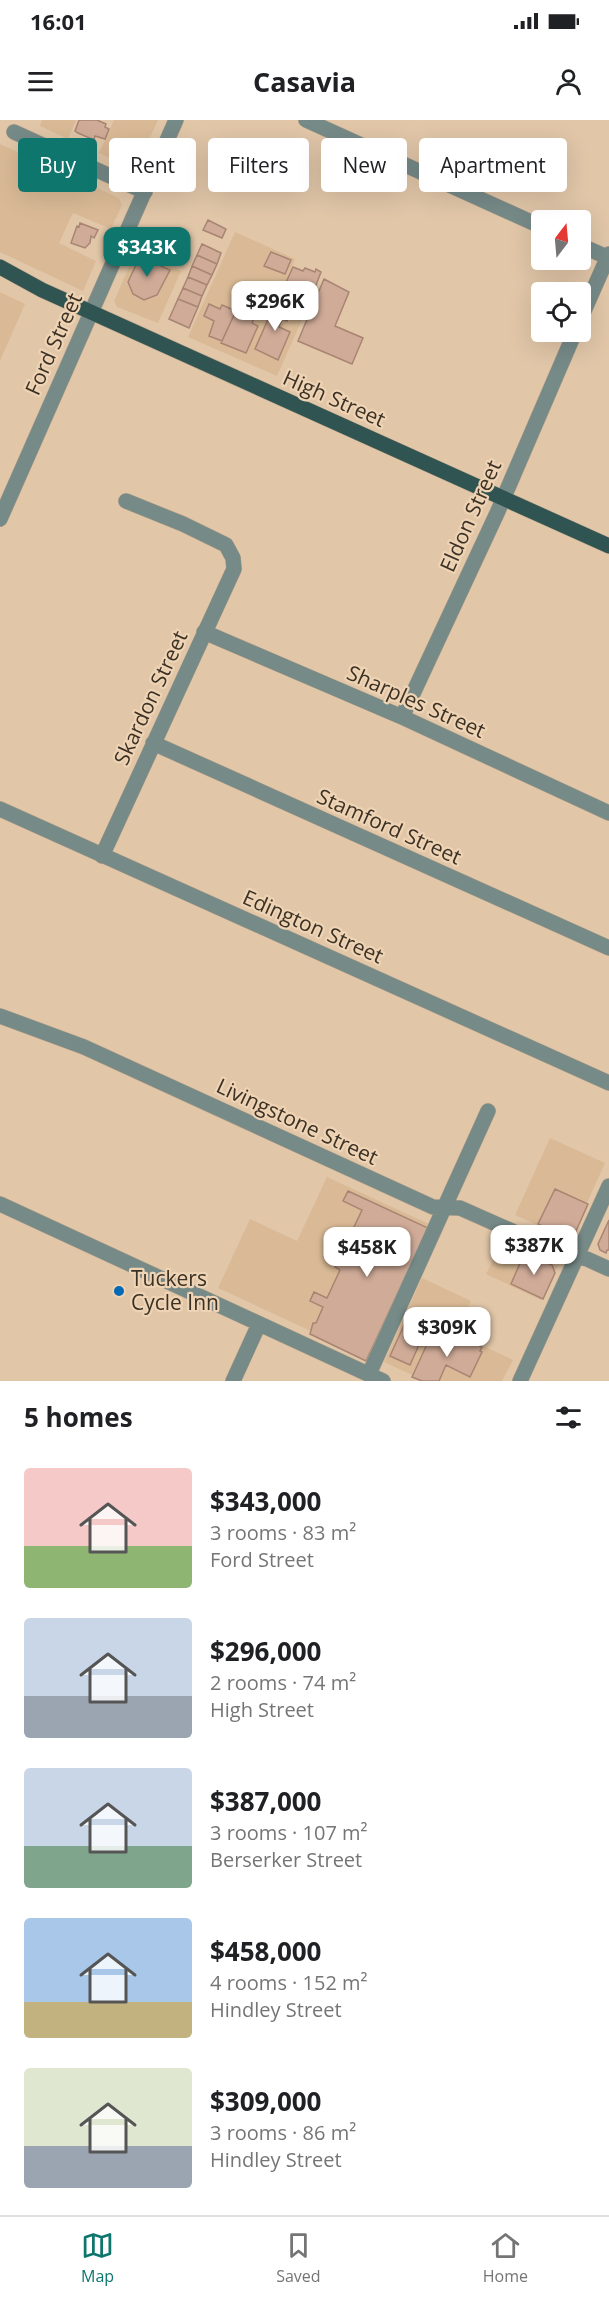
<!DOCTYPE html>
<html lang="en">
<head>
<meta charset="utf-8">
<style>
	:root { --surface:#fff; --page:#f6f6f6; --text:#202124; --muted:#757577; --line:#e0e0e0; --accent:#0f766e }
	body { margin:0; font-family:"Open Sans",sans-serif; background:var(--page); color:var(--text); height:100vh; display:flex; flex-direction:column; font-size:22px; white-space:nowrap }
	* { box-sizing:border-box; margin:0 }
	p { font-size:20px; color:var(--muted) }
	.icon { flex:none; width:33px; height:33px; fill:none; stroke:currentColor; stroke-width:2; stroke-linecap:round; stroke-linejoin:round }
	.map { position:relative; height:1261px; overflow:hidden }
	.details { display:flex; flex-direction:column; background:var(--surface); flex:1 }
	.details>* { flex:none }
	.hud { position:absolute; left:18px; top:18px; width:573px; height:54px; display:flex; gap:12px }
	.needle { width:39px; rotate:16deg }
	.tools { position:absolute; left:531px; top:90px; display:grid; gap:12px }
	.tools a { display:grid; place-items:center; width:60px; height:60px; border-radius:6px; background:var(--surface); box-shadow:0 6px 24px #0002; font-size:30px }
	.price { position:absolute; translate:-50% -51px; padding:0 14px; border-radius:12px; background:#fff; color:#222; font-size:20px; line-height:39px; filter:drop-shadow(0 2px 3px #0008) }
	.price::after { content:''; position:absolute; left:50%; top:36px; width:18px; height:14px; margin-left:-9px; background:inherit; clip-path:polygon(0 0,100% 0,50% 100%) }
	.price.active { background:var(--accent); color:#fff }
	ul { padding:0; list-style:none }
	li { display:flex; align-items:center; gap:18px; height:150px; padding:0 24px }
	li span { display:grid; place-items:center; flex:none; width:168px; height:120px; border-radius:6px; color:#555 }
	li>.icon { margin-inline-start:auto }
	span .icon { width:72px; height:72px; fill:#fffc; stroke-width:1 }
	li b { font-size:26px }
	h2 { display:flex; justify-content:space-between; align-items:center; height:72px; padding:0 24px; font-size:26px }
	.chip { padding:0 21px; border-radius:6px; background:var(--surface); box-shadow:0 6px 24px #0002; font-size:21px; line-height:54px }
	.chip.active { background:var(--accent); color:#fff }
	.status { display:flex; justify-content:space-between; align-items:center; height:42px; padding:0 30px; background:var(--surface); direction:ltr }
	.status svg { height:16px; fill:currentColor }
	header { display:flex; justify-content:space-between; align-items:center; height:78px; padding:0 24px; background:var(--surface); font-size:27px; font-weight:700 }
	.menu { display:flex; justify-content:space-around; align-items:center; height:84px; border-top:2px solid var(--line); background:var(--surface); font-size:16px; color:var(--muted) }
	.menu a { display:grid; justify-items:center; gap:3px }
	.menu .active { color:var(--accent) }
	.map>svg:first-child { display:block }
	.built { fill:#daba96 }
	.building { fill:#d0ab98; stroke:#a88573; stroke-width:1.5 }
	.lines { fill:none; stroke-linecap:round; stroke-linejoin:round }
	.minor-casing { stroke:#bca58b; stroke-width:16 }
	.major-casing { stroke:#bca58b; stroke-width:16 }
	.minor { stroke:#768a88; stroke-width:15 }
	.major { stroke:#2f5451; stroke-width:15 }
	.poi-dot { fill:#0269b5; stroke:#eed3b4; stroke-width:2 }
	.labels { text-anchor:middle; stroke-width:4.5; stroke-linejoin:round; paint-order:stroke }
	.street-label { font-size:21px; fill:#3b3125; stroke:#eed3b4 }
	.poi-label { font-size:21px; fill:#3b3125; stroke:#eed3b4; text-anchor:start }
</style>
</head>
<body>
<div class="status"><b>16:01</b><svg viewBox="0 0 49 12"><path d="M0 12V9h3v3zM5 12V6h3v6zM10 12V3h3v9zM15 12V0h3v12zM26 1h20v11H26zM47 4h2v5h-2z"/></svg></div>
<header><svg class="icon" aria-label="menu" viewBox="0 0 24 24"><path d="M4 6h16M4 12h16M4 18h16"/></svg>Casavia<svg class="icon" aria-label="person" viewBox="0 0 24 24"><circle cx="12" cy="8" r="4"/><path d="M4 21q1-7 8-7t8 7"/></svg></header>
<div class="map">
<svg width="609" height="1261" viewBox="0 0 609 1261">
	<rect width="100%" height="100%" fill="#e1c6a8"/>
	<!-- built -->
	<path class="built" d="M42,0h34l-8,19 -28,-13z
		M114,0h44l-23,50 -36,-17z
		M0,24l119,54 3,7 -11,24 -38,-16 -14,30 37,18 -13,30 -83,-39z
		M235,112l60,27 -17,40 11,5 -1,4 16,7 -27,61 -89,-39z
		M136,131l45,20 -23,52 -41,-16 -3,-6z
		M0,172l25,12 -25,57z
		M550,1018l55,25 -35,77 -55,-25z
		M327,1057l102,47 -62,133 -149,-69 32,-69 47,22z
		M503,1121l55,25 -17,34 -55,-26z
		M422,1158l49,23 -15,32 57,27 -11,21h-77l-41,-19z"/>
	<!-- building -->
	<path class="building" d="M79,0h18l9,4 -1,3 4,2 -4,10 -10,-3 -1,4 -16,-7 -3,-2z
		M208,100l18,9 -4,9 -19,-8z
		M80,103l18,7 -4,8 -3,-2 -1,7 -5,5 -14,-5 6,-17 2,1z
		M202,124l19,9 -4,11 -20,-9z
		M271,132l20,8 -6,14 -21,-8z
		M136,135l34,15 -13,25 -13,5 -11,-6 -5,-12 8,-17 -4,-1z
		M197,135l20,9 -5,11 -20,-9z
		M192,146l20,9 -5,10 -19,-8z
		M293,147l10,4 2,-3 10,4 1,-3 5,3 -8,21 -8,-4 -3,6 -4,-1 -1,2 -14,-7z
		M188,157l19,8 -5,11 -19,-8z
		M324,159l25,13 -14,34 28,12 -11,26 -54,-23z
		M183,168l19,8 -4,11 -20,-8z
		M178,179l20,8 -9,21 -20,-9z
		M277,179l11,5 -1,4 5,2 -5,11 -5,-2 -3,8 11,5 -12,28 -23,-11z
		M240,182l18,8 -6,13 6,3 -12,27 -25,-10z
		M209,184l11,5 2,-4 14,6 -14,30 -13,-5 5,-15 -10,-5z
		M555,1069l33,15 -12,27 -4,-2 -2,4 -7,3 -25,-12z
		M348,1071l80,37 -62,133 -56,-27 3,-11h3l7,-16 -13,-6 4,-9 13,6 13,-28 -5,-3 27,-57 -19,-9z
		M609,1100v30h-2l-1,3 -6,-3 -2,-6z
		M524,1134l28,11 3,8 -12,26 -32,-15z
		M410,1192l23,10 -11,24 -3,-1 -9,20 -20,-9z
		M433,1211l26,12 3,-6 20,10 -2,4 2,1 -12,25 -24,-12 -7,16h-17l-10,-4z"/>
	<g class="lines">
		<defs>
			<path id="minor" d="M306,0l236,107
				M14,12l131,60
				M580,125l29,13
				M580,200l29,-66
				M0,399l176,-399
				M204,512l198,85 207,96
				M402,597l96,-206 77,-179
				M153,623l456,205
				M0,689l609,274
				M102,736l132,-287 -1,-11 -7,-13 -43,-21 -57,-23
				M0,896l84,31 349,160 27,1 106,47 21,4 22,10
				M0,1084l383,177
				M369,1254l119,-263
				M233,1261l26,-57
				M520,1261l89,-195"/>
			<path id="major" d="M0,147l42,23 567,256"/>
		</defs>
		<!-- minor casing -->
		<use href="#minor" class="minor-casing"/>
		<!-- major casing -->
		<use href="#major" class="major-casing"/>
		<!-- minor -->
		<use href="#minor" class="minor"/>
		<!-- major -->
		<use href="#major" class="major"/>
	</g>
	<!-- markers -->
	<circle class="poi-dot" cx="119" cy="1171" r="6"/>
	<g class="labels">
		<!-- street labels -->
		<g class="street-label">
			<text transform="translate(54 224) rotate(-66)" y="7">Ford Street</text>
			<text transform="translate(334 279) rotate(24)" y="7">High Street</text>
			<text transform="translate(471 396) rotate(-66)" y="7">Eldon Street</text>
			<text transform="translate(151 578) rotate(-65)" y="7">Skardon Street</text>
			<text transform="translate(416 582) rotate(24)" y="7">Sharples Street</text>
			<text transform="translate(389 707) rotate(24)" y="7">Stamford Street</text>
			<text transform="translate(313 807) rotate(24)" y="7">Edington Street</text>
			<text transform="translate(297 1002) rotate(25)" y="7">Livingstone Street</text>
		</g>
		<!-- poi labels -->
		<g class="poi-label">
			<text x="131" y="1166">Tuckers<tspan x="131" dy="24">Cycle Inn</tspan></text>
		</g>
	</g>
</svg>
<div class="tools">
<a><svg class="needle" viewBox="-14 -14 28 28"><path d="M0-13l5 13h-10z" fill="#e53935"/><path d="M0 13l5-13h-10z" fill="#757577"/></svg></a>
<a><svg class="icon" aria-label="locate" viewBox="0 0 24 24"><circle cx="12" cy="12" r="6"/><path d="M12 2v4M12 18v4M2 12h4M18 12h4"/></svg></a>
</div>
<b class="price active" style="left:147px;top:158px">$343K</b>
<b class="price" style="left:275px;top:212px">$296K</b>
<b class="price" style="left:534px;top:1156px">$387K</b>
<b class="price" style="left:367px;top:1158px">$458K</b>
<b class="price" style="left:447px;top:1238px">$309K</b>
<div class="hud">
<a class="chip active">Buy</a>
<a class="chip">Rent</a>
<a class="chip">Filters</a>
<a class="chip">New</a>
<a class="chip">Apartment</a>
</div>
</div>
<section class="details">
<h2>5 homes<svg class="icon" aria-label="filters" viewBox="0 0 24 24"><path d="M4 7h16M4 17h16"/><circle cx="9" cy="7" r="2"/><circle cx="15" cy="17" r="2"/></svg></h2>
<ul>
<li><span style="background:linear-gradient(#f6c9c9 65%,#8fb573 0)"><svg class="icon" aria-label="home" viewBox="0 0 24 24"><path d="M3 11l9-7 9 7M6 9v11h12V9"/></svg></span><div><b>$343,000</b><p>3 rooms · 83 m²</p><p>Ford Street</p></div></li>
<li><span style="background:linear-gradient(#c9d6e8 65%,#9aa5b1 0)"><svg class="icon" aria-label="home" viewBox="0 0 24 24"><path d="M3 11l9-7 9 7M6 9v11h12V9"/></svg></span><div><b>$296,000</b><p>2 rooms · 74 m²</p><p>High Street</p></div></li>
<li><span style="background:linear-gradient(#c9d6e8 65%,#7fa58c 0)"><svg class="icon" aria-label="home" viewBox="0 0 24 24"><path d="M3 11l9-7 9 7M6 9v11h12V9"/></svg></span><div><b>$387,000</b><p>3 rooms · 107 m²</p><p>Berserker Street</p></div></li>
<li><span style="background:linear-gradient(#a9c7e8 70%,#c2b280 0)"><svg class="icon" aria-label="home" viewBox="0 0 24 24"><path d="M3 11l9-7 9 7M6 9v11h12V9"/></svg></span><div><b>$458,000</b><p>4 rooms · 152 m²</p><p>Hindley Street</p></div></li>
<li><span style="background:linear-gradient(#dfe7d0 65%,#9aa5b1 0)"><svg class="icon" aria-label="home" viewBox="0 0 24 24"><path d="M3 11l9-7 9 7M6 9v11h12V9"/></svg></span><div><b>$309,000</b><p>3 rooms · 86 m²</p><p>Hindley Street</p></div></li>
</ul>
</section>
<nav class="menu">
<a class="active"><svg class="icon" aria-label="map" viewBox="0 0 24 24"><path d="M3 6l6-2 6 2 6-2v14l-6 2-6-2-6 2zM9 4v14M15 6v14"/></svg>Map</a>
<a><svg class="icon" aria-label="saved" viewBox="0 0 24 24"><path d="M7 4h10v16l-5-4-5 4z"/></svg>Saved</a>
<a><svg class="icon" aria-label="home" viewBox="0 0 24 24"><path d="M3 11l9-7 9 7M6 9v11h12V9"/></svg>Home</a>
</nav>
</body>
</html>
